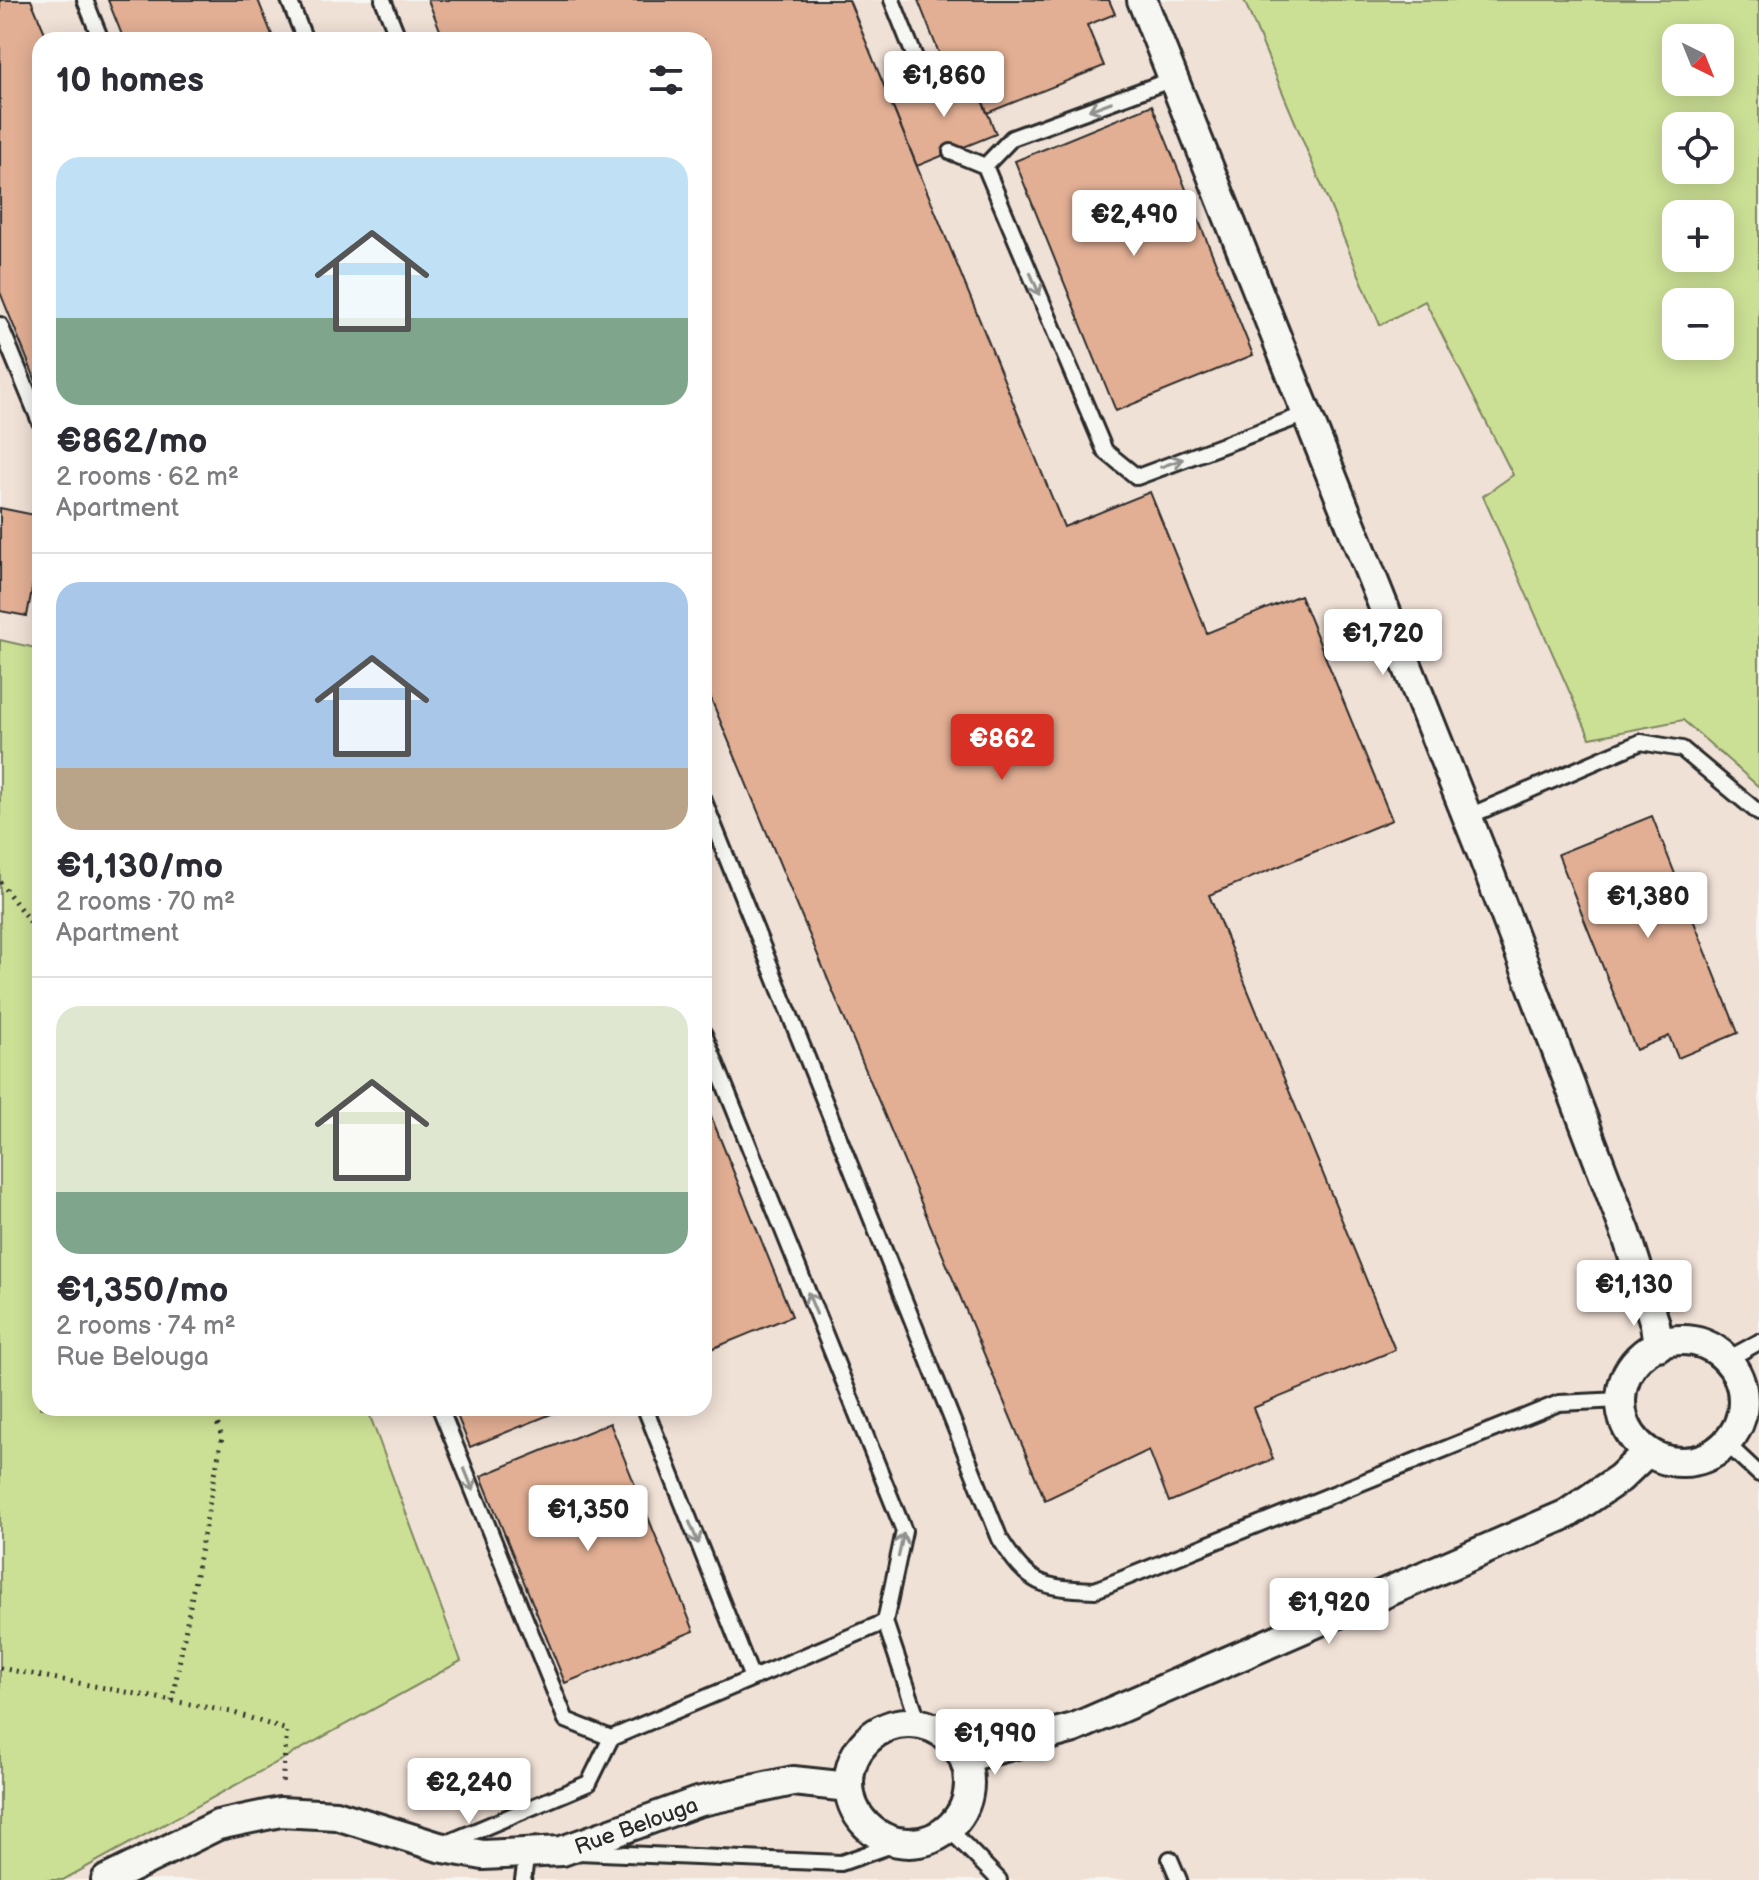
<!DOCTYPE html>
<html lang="en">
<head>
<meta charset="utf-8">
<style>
	:root { --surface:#fff; --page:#f7f7f7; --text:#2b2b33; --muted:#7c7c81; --line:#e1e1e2; --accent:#d93025 }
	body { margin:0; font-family:"Balsamiq Sans",sans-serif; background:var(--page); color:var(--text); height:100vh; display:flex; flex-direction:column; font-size:30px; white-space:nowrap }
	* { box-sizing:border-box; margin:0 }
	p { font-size:26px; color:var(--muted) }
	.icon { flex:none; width:44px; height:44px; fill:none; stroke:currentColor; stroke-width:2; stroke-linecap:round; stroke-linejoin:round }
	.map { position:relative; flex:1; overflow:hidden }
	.drawer { position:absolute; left:32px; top:32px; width:680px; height:1384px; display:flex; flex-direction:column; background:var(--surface); border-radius:24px; box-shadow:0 4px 20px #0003 }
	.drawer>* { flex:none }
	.needle { width:52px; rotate:137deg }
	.buttons { position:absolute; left:1662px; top:24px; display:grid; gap:16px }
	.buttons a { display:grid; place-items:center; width:72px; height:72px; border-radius:16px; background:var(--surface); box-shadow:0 4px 20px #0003; font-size:40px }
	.price { position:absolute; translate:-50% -68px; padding:0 18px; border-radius:8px; background:#fff; color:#222; font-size:26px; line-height:52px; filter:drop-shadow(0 2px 4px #0008) }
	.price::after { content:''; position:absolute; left:50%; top:48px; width:24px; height:18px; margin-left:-12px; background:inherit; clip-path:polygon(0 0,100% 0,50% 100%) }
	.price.selected { background:var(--accent); color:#fff }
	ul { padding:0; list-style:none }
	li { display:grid; align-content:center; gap:16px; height:424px; padding:0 24px }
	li+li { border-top:2px solid var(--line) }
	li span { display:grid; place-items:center; height:248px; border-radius:24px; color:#555 }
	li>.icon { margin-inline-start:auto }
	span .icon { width:144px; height:144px; fill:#fffc; stroke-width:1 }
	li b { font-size:34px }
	h2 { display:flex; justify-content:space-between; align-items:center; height:96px; padding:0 24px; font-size:34px }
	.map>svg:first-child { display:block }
	.built { fill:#f0e1d6; fill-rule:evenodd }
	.green { fill:#cce095; stroke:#7c8660; stroke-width:2; fill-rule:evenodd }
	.building { fill:#e2af94; stroke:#2b2b2b; stroke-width:2 }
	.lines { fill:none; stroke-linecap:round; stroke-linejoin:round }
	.lane-casing { stroke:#2b2b2b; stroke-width:20 }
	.street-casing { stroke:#2b2b2b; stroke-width:34 }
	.path { stroke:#2b2b2b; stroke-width:5; stroke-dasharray:2 6; stroke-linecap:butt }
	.lane { stroke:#f6f6f2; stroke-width:14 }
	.street { stroke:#f6f6f2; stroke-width:28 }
	.oneway { stroke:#90908e }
	.labels { text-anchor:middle; stroke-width:6; stroke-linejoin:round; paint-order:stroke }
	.street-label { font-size:22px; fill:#2b2b2b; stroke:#f6f6f2 }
</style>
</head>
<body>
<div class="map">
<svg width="1759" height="1880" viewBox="0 0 1759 1880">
	<rect width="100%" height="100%" fill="#f6f6f2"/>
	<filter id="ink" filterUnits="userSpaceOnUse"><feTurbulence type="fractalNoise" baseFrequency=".0125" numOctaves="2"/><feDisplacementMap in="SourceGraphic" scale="16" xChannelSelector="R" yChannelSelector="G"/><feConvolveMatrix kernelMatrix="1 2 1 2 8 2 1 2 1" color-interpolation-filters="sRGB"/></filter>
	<g filter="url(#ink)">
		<!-- built -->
		<path class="built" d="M0,0h1759v1880h-1759zM1676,38h44v44h-44zM40,40h664v1368h-664zM1676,126h44v44h-44zM1676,214h44v44h-44zM1676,302h44v44h-44z"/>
		<!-- green -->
		<path class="green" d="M1244,0h515v787l-76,-67 -93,18 -107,-242 30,-21 -88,-174 -45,24zM1676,38h44v44h-44zM1676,126h44v44h-44zM1676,214h44v44h-44zM1676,302h44v44h-44z
			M0,640l40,9v759h327l94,253 -398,219h-63z"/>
		<!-- building -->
		<path class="building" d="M0,0h31l17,40h-8v351l-40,-99z
			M108,0h150l16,40h-150z
			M428,0h421l215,527 86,-35 57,141 93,-38 92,225 -183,75 186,455 -142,58 20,51 -104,43 -20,-52 -104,50 -341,-818v-642h-260z
			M918,0h191l6,14 -28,11 17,41 -117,47 -16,-41 -21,9z
			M971,72l25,62 -79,32 -25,-61z
			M1152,105l101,250 -137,56 -101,-250z
			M0,508l40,8v31l-13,69 -27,-5z
			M1652,816l86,217 -60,25 -9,-22 -33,14 -78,-196z
			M704,1099l88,217 -88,36z
			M454,1408h112l-96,39z
			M610,1423l84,208 -129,52 -84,-207z"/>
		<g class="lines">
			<defs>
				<path id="lane" d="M85,0l16,40
					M289,0l16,40
					M383,0l16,40
					M892,0l36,90
					M1173,79l-161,59 -27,28 120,285 32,26 169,-63
					M951,152l34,14
					M0,325l40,97
					M704,801l296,738c29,46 41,49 95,51l464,-187 62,-3
					M1467,817l174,-75 41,7 77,64
					M704,1034l200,497 -19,91
					M1726,1360l33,-18
					M440,1408l126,312 45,18
					M645,1408l107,270
					M1726,1443l33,31
					M949,1829l50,51
					M445,1844l144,-61 22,-45 274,-116 34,101
					M578,1852l263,11 57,-20
					M1170,1859l9,21
					M523,1880l4,-27"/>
				<path id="street" d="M1142,0l341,856 143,377 29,91 3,22
					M1621 1401a61 61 0 1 1 122 0a61 61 0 1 1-122 0Z
					M849 1783a60 60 0 1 1 120 0a60 60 0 1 1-120 0Z
					M964,1758l110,-30 493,-214 53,-36 27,-26
					M106,1880l112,-55 62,-13 56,3 103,32 44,8 79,-4 135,-49 96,-21 56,6"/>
			</defs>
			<!-- lane casing -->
			<use href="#lane" class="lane-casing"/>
			<!-- street casing -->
			<use href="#street" class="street-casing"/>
			<!-- path -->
			<path class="path" d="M0,882l36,48 4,11
				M0,1668l231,44 56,18 -5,53
				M172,1701l50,-264 -10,-29"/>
			<!-- lane -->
			<use href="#lane" class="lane"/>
			<!-- street -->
			<use href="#street" class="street"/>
		</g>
		<!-- one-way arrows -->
		<defs><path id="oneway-shaft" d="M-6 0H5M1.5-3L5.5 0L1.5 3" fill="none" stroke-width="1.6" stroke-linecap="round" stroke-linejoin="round" transform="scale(2)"/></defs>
		<g class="oneway">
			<use href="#oneway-shaft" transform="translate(1100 106) rotate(160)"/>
			<use href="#oneway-shaft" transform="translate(1035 284) rotate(67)"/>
			<use href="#oneway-shaft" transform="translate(1172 463) rotate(-20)"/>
			<use href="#oneway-shaft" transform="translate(812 1303) rotate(-112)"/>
			<use href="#oneway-shaft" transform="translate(469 1480) rotate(68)"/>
			<use href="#oneway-shaft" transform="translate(694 1533) rotate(68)"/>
			<use href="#oneway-shaft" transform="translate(901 1545) rotate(-78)"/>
		</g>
	</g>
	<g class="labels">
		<!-- street labels -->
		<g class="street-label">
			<text transform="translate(636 1825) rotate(-20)" y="8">Rue Belouga</text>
		</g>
	</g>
</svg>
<div class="buttons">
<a><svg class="needle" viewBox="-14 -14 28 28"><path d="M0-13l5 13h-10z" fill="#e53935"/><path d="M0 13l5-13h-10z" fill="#7c7c81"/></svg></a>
<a><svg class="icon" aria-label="locate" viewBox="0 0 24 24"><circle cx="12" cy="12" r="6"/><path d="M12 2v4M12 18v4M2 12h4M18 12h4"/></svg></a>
<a>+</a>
<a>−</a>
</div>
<b class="price" style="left:944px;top:119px">€1,860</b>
<b class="price" style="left:1134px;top:258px">€2,490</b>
<b class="price" style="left:1383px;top:677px">€1,720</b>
<b class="price selected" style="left:1002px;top:782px">€862</b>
<b class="price" style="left:1648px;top:940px">€1,380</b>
<b class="price" style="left:1634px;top:1328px">€1,130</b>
<b class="price" style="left:588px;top:1553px">€1,350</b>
<b class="price" style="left:1329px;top:1646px">€1,920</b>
<b class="price" style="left:995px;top:1777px">€1,990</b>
<b class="price" style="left:469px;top:1826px">€2,240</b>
<section class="drawer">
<h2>10 homes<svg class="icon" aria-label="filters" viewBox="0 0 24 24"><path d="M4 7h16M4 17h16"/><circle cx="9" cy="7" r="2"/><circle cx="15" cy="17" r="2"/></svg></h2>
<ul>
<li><span style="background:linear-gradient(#bfe0f5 65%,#7fa58c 0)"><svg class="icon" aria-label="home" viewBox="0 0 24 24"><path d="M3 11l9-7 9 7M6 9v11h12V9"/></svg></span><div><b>€862/mo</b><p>2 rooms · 62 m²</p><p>Apartment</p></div></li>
<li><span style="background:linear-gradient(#a9c7e8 75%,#b9a48a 0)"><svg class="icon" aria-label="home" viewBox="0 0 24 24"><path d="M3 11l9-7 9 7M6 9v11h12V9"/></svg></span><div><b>€1,130/mo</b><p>2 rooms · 70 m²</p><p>Apartment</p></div></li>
<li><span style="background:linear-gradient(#dfe7d0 75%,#7fa58c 0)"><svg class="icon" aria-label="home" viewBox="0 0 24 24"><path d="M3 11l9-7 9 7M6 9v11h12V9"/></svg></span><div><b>€1,350/mo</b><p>2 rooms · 74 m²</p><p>Rue Belouga</p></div></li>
</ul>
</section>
</div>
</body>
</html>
